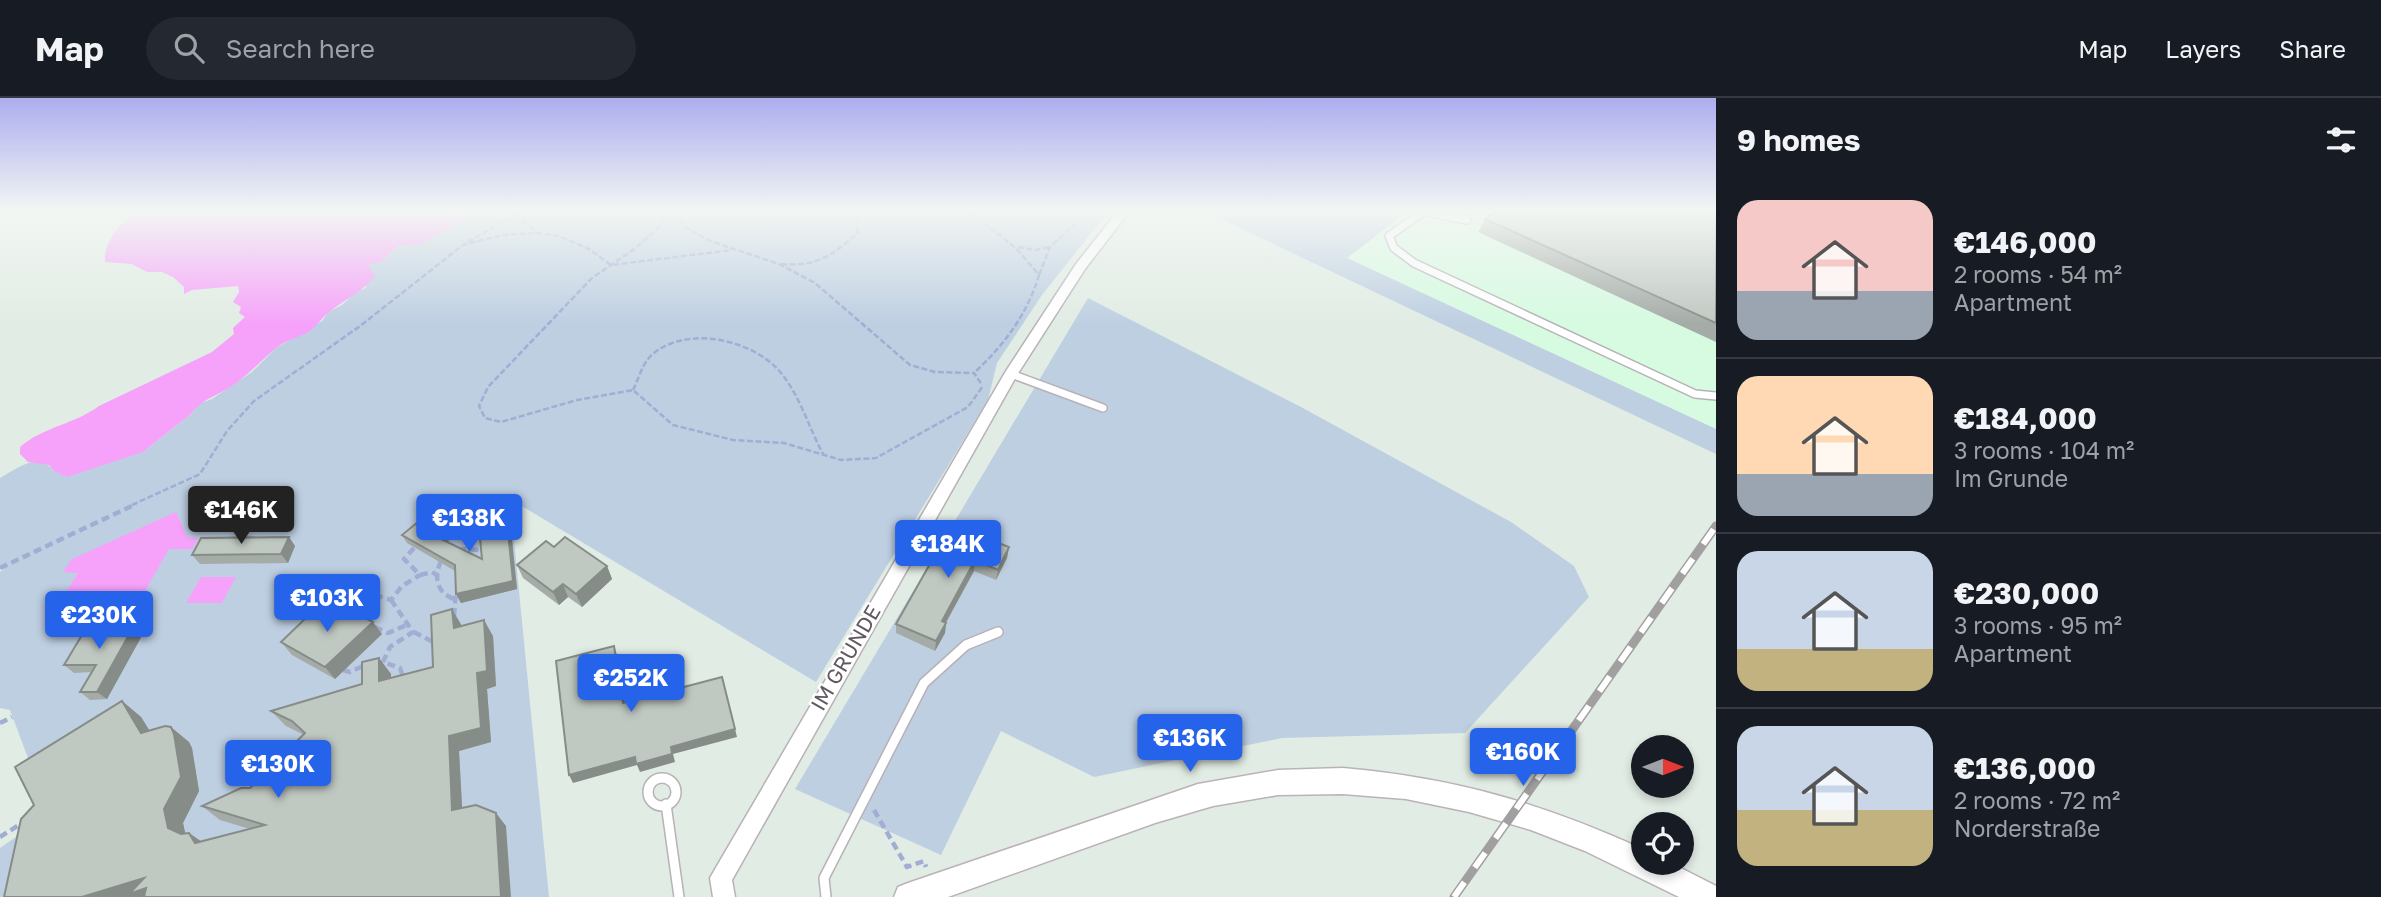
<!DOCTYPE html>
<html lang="en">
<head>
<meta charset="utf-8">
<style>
	:root { --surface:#171b24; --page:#242831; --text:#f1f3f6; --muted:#9ea1a6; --line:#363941; --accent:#2563eb }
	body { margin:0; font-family:"Golos Text",sans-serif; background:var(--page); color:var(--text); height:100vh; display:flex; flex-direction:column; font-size:26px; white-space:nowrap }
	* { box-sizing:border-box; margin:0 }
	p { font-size:23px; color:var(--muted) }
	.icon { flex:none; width:38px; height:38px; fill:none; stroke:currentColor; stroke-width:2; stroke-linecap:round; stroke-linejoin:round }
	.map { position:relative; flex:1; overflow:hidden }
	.side { display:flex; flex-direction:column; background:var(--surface); width:665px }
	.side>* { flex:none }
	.needle { width:46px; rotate:90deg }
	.controls { position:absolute; left:1631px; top:637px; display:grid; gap:14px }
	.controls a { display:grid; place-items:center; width:63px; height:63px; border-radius:50%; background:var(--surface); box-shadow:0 4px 10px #0003; font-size:35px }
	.price { position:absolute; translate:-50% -60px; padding:0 16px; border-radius:7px; background:var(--accent); color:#fff; font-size:23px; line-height:46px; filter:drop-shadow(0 2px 4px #0008) }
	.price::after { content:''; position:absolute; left:50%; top:42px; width:21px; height:16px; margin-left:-10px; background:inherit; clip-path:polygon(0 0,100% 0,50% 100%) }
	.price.current { background:#222; color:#fff }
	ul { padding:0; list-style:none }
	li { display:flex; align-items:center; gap:21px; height:175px; padding:0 21px }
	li+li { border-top:2px solid var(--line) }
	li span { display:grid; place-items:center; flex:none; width:196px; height:140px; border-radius:21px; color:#555 }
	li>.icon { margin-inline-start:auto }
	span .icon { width:84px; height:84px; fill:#fffc; stroke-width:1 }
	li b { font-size:30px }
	h2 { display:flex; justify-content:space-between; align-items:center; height:84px; padding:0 21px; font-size:30px }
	header { display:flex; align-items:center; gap:42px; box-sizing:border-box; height:98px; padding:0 35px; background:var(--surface); border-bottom:2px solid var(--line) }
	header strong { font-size:33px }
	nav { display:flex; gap:38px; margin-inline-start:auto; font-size:24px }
	.search { width:490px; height:63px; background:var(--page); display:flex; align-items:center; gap:18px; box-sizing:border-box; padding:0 24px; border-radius:38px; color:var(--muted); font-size:26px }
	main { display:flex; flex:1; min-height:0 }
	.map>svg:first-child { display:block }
	.commercial { fill:#d6fbe1 }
	.green { fill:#becfe2 }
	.water { fill:#f6a2fa }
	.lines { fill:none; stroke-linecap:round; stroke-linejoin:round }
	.lane-far1-casing { stroke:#b8b1b7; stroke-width:10 }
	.lane-casing { stroke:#b8b1b7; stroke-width:12 }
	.street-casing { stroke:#b8b1b7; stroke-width:3 }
	.secondary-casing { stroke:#bbb2b9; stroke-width:3 }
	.path-far1 { stroke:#a2add3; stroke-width:2.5; stroke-dasharray:6 2.5; stroke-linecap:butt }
	.path { stroke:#a2add3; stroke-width:4.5; stroke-dasharray:8 4.5; stroke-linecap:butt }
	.lane-far1 { stroke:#fff; stroke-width:7 }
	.lane { stroke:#fff; stroke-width:9 }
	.street { fill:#fff; fill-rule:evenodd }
	.secondary { fill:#fff; fill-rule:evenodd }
	.rail-casing { stroke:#a29fa1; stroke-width:9 }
	.rail { stroke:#fff; stroke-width:6; stroke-dasharray:18; stroke-linecap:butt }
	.wall { fill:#a5aca7 }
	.shaded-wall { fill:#868c88 }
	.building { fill:#c0c8c2; stroke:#868c88; stroke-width:2 }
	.labels { text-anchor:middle; stroke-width:5; stroke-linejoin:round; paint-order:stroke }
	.street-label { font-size:21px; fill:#615960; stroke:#fff }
</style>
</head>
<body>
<header>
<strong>Map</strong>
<div class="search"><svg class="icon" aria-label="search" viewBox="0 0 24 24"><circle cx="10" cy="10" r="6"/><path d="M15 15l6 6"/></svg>Search here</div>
<nav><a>Map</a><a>Layers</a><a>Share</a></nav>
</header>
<main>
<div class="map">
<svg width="1716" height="799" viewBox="0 0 1716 799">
	<rect width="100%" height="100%" fill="#e1ece4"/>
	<!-- commercial -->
	<path class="commercial" d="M1407,114h309v217l-369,-171z"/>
	<!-- green -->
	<path class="green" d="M477,114h631l-66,83 -45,68 -9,37 -172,282 -306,-183 39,398h-549v-49l49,-34 -39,-104 -10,-2v-136l4,-3 -4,-1v-90c17,-10 39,-27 54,-7l89,-19 49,-39 4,-8 16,-6 40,-27 24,-24 46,-27 6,-9 14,-7 14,-13 10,-4 1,-23 14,-3 17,-16 24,-3z
		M1206,114h201l-60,46 369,171v25z
		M1088,200l213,109 210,115 63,44 15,31 -124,136 -183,5 -188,39 -93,-46 -60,124 -146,-66z"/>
	<!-- water -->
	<path class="water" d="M137,114h340l-55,32 -24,2 -17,16 -13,3 7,11c-12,16 -30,23 -46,36 -7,5 -11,13 -19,19 -10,6 -24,9 -34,17 -15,13 -27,26 -44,38 -12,8 -33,15 -40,27l-49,39 -76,25 -13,-6 -5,-6 -21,-3 -8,-8v-7c23,-20 55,-23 79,-41l113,-54 22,-18 -1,-6 12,-11 -6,-4 2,-6 -8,-5 6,-10 -1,-6 -46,4 -8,4v-7l-11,-10 -11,-5h-15l-15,-8 -27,-2c-2,-19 16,-41 32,-50z
		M176,414l11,25 11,1 -6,11h-23l-32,56 -80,1 21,-33 -15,-1 9,-13z
		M201,479h35l-14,26h-36z"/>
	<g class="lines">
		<defs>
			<path id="lane-far1" d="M1423,114l-34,24 5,12 20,15 281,131 21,2
				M1428,114l39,8
				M1011,276l92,34"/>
			<path id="lane" d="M648 694a14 14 0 1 1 28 0a14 14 0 1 1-28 0Z
				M666,706l13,93
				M826,799l-2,-19 100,-195 42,-38 32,-13"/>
			<path id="street" d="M1117,114h12l-44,57 -68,106 -285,505 3,17h-22l-3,-19 4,-7 292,-500 70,-107z"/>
			<path id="secondary" d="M1343,670c113,10 197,35 300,81v14h28l45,23v11h-37l-94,-46 -54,-21 -62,-18 -63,-13 -63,-5 -65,1 -65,11 -58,17 -207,74h-54l4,-10 10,-4 290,-99 80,-14z"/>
		</defs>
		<!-- lane-far1 casing -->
		<use href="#lane-far1" class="lane-far1-casing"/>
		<!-- lane casing -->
		<use href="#lane" class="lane-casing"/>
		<!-- street casing -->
		<use href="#street" class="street-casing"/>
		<!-- secondary casing -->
		<use href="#secondary" class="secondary-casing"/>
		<!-- path-far1 -->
		<path class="path-far1" d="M526,114l-3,8 14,13
			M670,114l-13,17 -24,21 -41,28 -104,109 -9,19 6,12 16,4 76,-22 56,-10 40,35 60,15 51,3 57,17 35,-2 92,-51 15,-21
			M675,114l11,16 24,13 69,23 36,19 95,82 25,7 39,1 8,12
			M970,114l46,36 23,27c-12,40 -35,70 -65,98
			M468,144l52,-30
			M1018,149l17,3 15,-3
			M781,166c37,3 49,-8 76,-30l1,-22
			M1039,177l11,-28 38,-35
			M633,292c6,-12 10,-29 21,-37 35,-28 100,-13 127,20 19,23 28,55 42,81
			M132,407l68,-31 27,-43 27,-30 106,-75 103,-81 39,-10 35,-2 22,3 30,13 22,16 121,-15"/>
		<!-- path -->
		<path class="path" d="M414,450l-10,11 16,16 12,-3 5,3
			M458,451l22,1
			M441,463c-8,18 -4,32 15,39
			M0,470l136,-64
			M375,497l16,5 11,-14 18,-11
			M391,502l22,32 -23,15 -7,15 17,6 4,11
			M454,518l2,-24
			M375,529l13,6 21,-9
			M414,534l21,11
			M343,572l7,2 13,-6
			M0,625l12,-6
			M874,712l33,57 17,-6 2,6
			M0,739l22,-14"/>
		<!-- lane-far1 -->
		<use href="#lane-far1" class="lane-far1"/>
		<!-- lane -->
		<use href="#lane" class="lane"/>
		<!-- street -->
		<use href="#street" class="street"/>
		<!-- secondary -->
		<use href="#secondary" class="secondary"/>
		<defs>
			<path id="rail" d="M1454,799l262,-371"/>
		</defs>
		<!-- rail casing -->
		<use href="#rail" class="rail-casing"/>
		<!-- rail -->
		<use href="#rail" class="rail"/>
	</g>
	<!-- wall -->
	<path class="wall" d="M1716,114v130l-238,-110 7,-13z
		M507,424l4,8 6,59 -56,14 -5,-9 -1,-23 -48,-28 -5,-8 52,1 -7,6 35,17z
		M952,427l57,22 -2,11 -11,22 -22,-9 -28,52 -1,10 -10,18 -39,-18v-9z
		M289,439l6,9 -7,17 -88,1 -8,-9z
		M517,467l90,1 5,13 -30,28 -14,-10 -9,8 -36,-27z
		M375,492l-7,12 -15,10 29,22 -47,45 -43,-24 -11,-13 36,-23 32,-9z
		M135,526l9,8 -37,67 -17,1 -10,-8 11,-20 -17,1 -10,-8z
		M462,528l31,10 3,50 -9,3 4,53 -32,9 3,57 44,18 -502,71 118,-196 19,16 9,14 39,11 3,6 7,43 -16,32 2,11 4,-1 12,9 49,-13 -30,-9 -18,-14 48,-18 54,-53 -18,-9 -15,-15 91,-27 17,-26 12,16v4l42,-11z"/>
	<!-- shaded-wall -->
	<path class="shaded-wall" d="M507,424l4,8 6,59 -56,14 -5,-9z
		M450,429l4,9 -12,10 -5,-9z
		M289,439l6,9 -7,17 -7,-9z
		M1009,449l-2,11 -11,22 2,-10z
		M975,462l-1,11 -33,60 1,-10z
		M607,468l5,13 -30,28 -6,-13z
		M366,478l9,14 -7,12 -17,10 -6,-8z
		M563,486l5,13 -9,8 -6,-13z
		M452,511l10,17 -8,2z
		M484,522l9,16 3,50 -9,3 4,53 -32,9 4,73 -11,-14 -3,-74 28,-63z
		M373,524l9,12 -47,45 -10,-12z
		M946,525l-1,10 -10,18 1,-10z
		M135,526l9,8 -37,67 -10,-7z
		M614,548l3,9 9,56 -3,-8z
		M379,560l12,16v22l-12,-15z
		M122,603l19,16 19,31 -19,-15z
		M171,629l18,15 3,6 7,43 -16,32 4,18 -19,-13 -4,-19z
		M735,631l2,8 -64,17 2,8 -35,10 -3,-7 -64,18 -4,-8z
		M496,715l10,13 5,71h-10z
		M189,735l19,13 -13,-3z
		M144,780l17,19h-79z"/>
	<!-- building -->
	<path class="building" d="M1494,114h222v111l-231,-104z
		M429,415l21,14 -13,10 45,22 -3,-31 28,-6 6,59 -57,13 -1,-29 -53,-30z
		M952,427l57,22 -11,23 -23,-10 -33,61 4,2 -10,18 -40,-17z
		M289,439l-8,17 -89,1 9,-17z
		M565,439l42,29 -31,28 -13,-10 -10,8 -36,-27 29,-24 8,6z
		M352,477l14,1 3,6 -7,12 -17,10 -7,-12 5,-12z
		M334,504l39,20 -48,45 -44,-25 28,-27 8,4z
		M452,511l2,19 30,-8 3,51 -10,2 4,55 -32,8 3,74 24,-5 20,8 5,84h-357l2,-9 -17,6 15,-16 -62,19h-78l17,-78 13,-14 -19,-38 107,-66 19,32 24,-7 6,1 3,7 7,43 -17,32 4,19 13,6 8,-1 6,10 70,-18 -63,-19 39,-18h9l55,-55 -13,-12 -21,-10 91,-27v-22l17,-4v23l54,-14 -2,-52z
		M135,526l-38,68h-17l16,-27h-32l24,-40z
		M614,548l9,57 99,-26 13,52 -64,18 1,7 -36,10 -1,-7 -66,18 -13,-114z"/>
	<!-- sky -->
	<linearGradient id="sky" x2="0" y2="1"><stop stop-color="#adadef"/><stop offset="0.5" stop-color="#f2f6f3"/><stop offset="1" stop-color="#f2f6f3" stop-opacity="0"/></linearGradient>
	<rect width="1716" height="226" fill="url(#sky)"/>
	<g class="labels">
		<!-- street labels -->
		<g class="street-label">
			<text transform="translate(846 560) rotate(-60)" y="7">IM GRUNDE</text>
		</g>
	</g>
</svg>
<div class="controls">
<a><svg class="needle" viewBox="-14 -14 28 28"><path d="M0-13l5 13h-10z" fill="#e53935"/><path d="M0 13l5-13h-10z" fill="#9ea1a6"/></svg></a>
<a><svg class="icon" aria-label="locate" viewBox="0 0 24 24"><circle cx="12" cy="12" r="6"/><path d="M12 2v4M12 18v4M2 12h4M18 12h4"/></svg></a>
</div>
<b class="price current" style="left:241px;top:448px">€146K</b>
<b class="price" style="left:469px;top:456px">€138K</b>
<b class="price" style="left:948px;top:482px">€184K</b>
<b class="price" style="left:327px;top:536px">€103K</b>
<b class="price" style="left:99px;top:553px">€230K</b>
<b class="price" style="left:631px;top:616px">€252K</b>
<b class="price" style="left:1190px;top:676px">€136K</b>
<b class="price" style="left:1523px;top:690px">€160K</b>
<b class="price" style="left:278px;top:702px">€130K</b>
</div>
<section class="side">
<h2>9 homes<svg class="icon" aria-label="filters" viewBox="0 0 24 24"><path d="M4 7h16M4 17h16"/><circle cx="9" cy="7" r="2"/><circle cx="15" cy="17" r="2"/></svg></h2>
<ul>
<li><span style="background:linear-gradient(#f6c9c9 65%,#9aa5b1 0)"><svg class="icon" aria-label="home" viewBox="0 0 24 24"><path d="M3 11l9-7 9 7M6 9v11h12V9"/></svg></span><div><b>€146,000</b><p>2 rooms · 54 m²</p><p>Apartment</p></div></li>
<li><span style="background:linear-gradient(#ffd9b3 70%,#9aa5b1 0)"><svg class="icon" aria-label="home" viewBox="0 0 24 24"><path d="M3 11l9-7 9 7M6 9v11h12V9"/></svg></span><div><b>€184,000</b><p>3 rooms · 104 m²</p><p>Im Grunde</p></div></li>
<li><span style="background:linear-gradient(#c9d6e8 70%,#c2b280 0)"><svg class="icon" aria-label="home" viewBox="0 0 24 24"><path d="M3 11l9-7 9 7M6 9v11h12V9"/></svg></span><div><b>€230,000</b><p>3 rooms · 95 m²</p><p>Apartment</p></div></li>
<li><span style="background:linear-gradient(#c9d6e8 60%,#c2b280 0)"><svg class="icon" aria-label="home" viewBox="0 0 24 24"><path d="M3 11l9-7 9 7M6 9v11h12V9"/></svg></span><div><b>€136,000</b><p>2 rooms · 72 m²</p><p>Norderstraße</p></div></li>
</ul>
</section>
</main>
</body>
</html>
